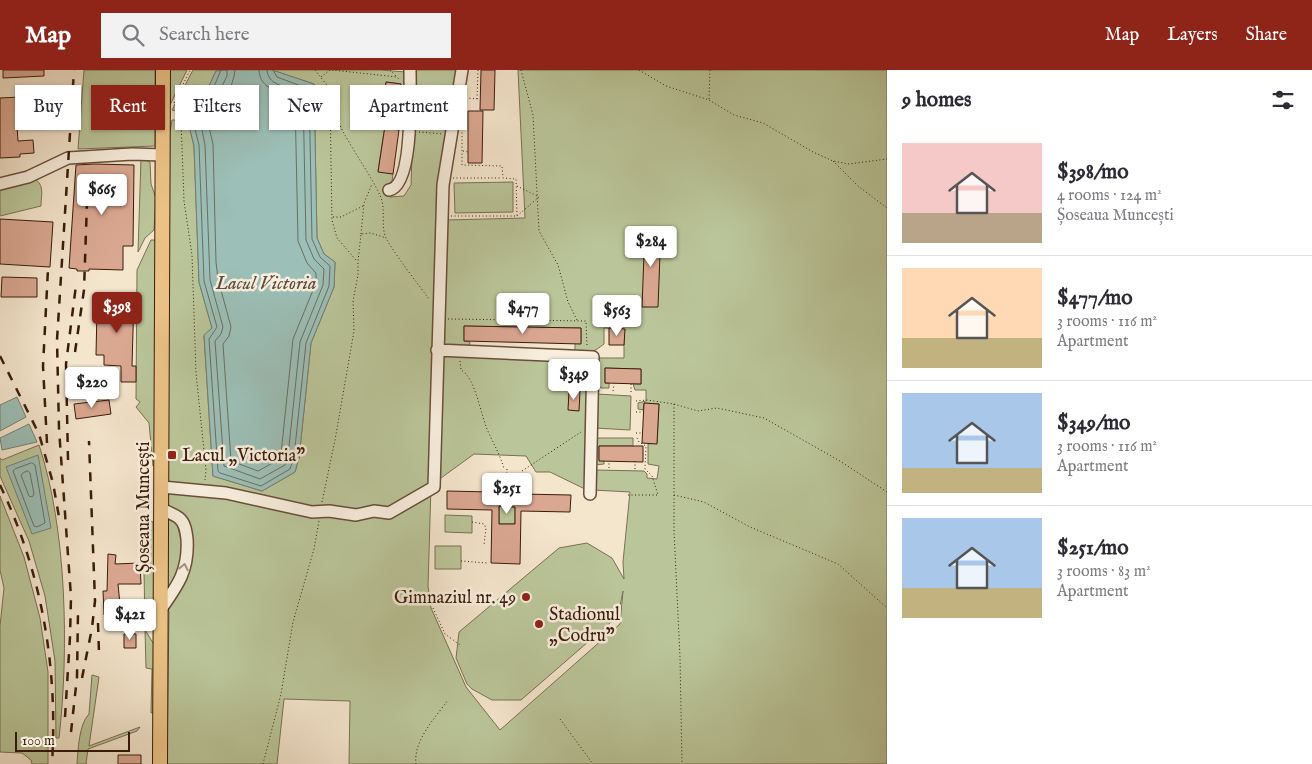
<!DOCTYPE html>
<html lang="en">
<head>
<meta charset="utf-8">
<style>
	:root { --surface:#fff; --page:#f2f2f3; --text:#2b2b33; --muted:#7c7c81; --line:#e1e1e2; --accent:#8f2418 }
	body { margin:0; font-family:"IM FELL English",serif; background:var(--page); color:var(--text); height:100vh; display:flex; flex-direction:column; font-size:19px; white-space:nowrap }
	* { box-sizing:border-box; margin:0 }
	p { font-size:16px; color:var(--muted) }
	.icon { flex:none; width:28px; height:28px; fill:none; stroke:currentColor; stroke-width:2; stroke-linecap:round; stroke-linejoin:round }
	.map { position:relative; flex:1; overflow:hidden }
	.sheet { display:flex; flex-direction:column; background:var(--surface); width:425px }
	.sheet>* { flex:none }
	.hud { position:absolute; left:15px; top:15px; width:475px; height:45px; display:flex; gap:10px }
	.scale { position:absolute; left:15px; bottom:12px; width:115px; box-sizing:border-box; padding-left:5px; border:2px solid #3b1c0a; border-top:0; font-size:14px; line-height:18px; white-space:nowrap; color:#3b1c0a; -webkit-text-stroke:4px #f8eede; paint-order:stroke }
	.price { position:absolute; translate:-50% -42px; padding:0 11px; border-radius:5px; background:#fff; color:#222; font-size:16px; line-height:32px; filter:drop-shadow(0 1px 2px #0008) }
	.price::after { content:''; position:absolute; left:50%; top:30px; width:15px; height:11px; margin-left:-8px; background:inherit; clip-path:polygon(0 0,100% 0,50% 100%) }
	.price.selected { background:var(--accent); color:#fff }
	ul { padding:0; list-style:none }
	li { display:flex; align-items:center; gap:15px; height:125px; padding:0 15px }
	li+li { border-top:1px solid var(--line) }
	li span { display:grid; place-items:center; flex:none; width:140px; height:100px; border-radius:0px; color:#555 }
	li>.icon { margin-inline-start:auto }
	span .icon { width:60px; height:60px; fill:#fffc; stroke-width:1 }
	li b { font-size:21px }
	h2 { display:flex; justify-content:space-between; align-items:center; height:60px; padding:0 15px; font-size:21px }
	.tag { padding:0 18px; border-radius:0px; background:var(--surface); box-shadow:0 1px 4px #0004; font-size:18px; line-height:45px }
	.tag.selected { background:var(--accent); color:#fff }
	header { display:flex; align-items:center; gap:30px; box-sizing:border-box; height:70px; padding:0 25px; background:var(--accent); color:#fff }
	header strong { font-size:24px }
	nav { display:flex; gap:28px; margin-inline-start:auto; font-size:18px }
	.search { width:350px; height:45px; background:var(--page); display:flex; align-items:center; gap:12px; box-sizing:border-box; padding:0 18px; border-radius:0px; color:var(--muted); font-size:19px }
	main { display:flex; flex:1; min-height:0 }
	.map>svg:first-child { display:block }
	.green { fill:#bac599; stroke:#7a7052 }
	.water { fill:#9cbfb7; stroke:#757e72 }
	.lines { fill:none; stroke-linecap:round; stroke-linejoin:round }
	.shore { stroke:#6c6e60; stroke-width:1 }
	.building { fill:#daa791; stroke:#3b1c0a; fill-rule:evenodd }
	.minor-casing { stroke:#694e3b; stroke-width:14 }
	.major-casing { stroke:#3b1c0a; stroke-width:16 }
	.path { stroke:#3b1c0a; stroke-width:1; stroke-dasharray:1 2.5; stroke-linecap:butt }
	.minor { stroke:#f8eede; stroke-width:11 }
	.major { stroke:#eac286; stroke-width:14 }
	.rail { stroke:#3b1c0a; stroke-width:2.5; stroke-dasharray:9 9; stroke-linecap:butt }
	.oneway { stroke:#a3907f }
	.poi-dot { fill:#8f2418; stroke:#f8eede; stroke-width:2 }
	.labels { text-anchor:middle; stroke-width:5; stroke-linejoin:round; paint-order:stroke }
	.poi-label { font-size:18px; fill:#3b1c0a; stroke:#f8eede; text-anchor:start }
	.street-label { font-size:18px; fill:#3b1c0a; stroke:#f8eede }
	.water-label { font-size:19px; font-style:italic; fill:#584d3e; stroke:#f8eede }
</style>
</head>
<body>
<header>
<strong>Map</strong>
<div class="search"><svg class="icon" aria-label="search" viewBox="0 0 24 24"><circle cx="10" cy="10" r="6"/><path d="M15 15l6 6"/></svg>Search here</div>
<nav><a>Map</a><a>Layers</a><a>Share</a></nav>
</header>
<main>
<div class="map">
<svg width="887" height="694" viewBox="0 0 887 694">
	<rect width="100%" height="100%" fill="#f4e5cd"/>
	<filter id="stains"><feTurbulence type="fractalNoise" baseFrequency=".004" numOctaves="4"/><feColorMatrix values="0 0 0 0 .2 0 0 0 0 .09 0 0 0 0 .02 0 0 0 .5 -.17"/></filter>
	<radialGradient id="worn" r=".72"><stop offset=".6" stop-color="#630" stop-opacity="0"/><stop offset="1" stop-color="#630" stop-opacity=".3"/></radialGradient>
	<!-- green -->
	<path class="green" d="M84,0h71v76l-77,3z
		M170,0h17l-17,35z
		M193,0h36l-13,1 -16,34 -14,8 8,33 5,136 13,46 -8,8 9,140 49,15 33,-19 4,-14 12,-115 23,-56 1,-25 -11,-8 -7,-16 -3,-154 -42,-14h108l26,2v21l-6,-1 1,-8 -15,-2 -6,43 5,1 -7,45 15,3 -3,23 14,-1 7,-11 4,-115h45l-5,18 -15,97 -12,401 3,22 35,79 34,43 120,-106 3,-33 -5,25 -97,84h-29l-20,-11 -5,-5 -11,-26 3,-26 100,-84 28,-5 25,15 12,21 -1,-17 7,-70 -37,-2v-17l2,-3 49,1 3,3v4l10,1 2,-13 -11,-2v-20l9,-1 2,-39 -15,-1 -1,7 -5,-1v-6l8,-2v-11h-11l-2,-6h8v-15l-36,-1v15h4v5h-8l-5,-7 2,-23h26v-29l-20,-1v16c-9,7 -18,13 -29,7v-8h6v-15l-117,-2v15l6,1 -1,5 -3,2 -23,-3 3,-126 79,-2 -7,-148h369v694h-538l1,-63 -66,-2 -7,65h-110l2,-152 -4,-17 4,-457 3,-18h4v-9l-4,-1z
		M141,88l9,4 1,22 5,14 -2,32 -9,8 -7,14z
		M34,109c11,5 7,17 7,27l-41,10v-29z
		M513,112v30l-58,1 -1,-30z
		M151,170h4l1,4 1,221 -4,1 -4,-43 -13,-16 4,-5 -4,-3 1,-129z
		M448,285l142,5 -3,130 -37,-18h-14l-10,-16 -52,-2 -33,24 -3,-1 5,-118z
		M597,324l34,2 -1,34 -35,-2z
		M599,368h34v8h-34v14l5,1v3l-9,1 1,-25z
		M39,375c28,84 30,206 20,293h-3l-1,-77 -10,-65 -16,-55 -29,-65v-18l2,2z
		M0,426l24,61 16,61 8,54v92h-16l-1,-4 -9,-7 -22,-1v-126l4,-38 -4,-18z
		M499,436l16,1v17h-16z
		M445,445l27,1v17l-27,-1z
		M143,447l10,5 2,98 -4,4 -6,1z
		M435,476h26v23h-26z
		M145,560l10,16v65l-4,2 1,-44 -6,-1z
		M92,605l7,2 -10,69 51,-19 -3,4 -49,18 -2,15h-9c1,-14 2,-40 12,-50z"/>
	<!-- water -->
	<path class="water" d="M229,0h43l42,14 3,154 7,16 11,8 -1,25 -23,56 -12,115 -4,14 -33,19 -49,-15 -9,-141 8,-7 -13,-46 -5,-136 -8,-33 14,-8 16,-34z
		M17,327l9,20 -26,14v-26z
		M29,354l8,18 -35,8 -2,-12z
		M38,385l13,73 -19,6 -26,-67z"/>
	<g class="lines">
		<!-- shore -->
		<path class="shore" d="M221,0l-16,38 -13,9 7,28 5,136 13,46 -8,12 9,132 2,2 41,13 29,-17 4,-12 12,-114 23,-57 1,-20 -10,-9 -8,-18 -3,-150 -32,-12 -4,-7
			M227,0v6l-17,35 -10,9 5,25 5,135 13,47 -2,7 -6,7 9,125 36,13 25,-14 3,-9 12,-114 23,-57 1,-16 -10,-10 -8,-19 -3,-147c-12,-7 -35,-5 -36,-23
			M235,0c-1,16 -16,42 -27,53l5,21 3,118 2,17 13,48 -2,9 -6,8 8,117 27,10 20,-11 3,-6 12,-115 23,-56v-10l-9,-10 -9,-22 -3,-142c-14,-10 -35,-7 -36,-29
			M32,393l3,2 10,58 -8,4 -3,-1 -21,-55 2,-2z
			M28,401l2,2 4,21 -2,3 -3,-1 -8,-21 2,-2z"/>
	</g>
	<!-- building -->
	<path class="building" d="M3,0h41v6l-41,2z
		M481,0h14l-1,40h-14z
		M386,12l15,2 -8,45 6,1 -6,44 -15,-2 7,-46h-5z
		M40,26l1,13 -25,2 2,30 15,-1 1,13 -14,1v3l-20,1v-60z
		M468,41h15l-1,52h-14z
		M94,94l40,1 -1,81h-10v24l-34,-1v2h-12v-2l-8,-1 7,-103z
		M0,149l53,3 -3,45 -50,-3z
		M645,158h16l-3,79h-16z
		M2,207l35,1v19h-36z
		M102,225l32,1 -2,70h4v16h-15v-16l-17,-1v-10h-8l1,-45h5z
		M464,256l117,2v16l-117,-3z
		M609,258l16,1 -1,16h-15z
		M605,298l36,1v15l-36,-1z
		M553,304l21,1 -1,7 -20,-2z
		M569,321h11l-1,20 -11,-1z
		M109,330l2,14 -35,5 -2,-15z
		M644,333l15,1 -2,40 -15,-1z
		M599,376h44v16l-44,-1z
		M492,413l28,1v10l51,1 -1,17 -49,-1 -1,53 -29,-1 1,-53 -45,-1v-18l44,1zM499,436l16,1v17h-16z
		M108,484l8,1 -1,9 25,-1 1,21h-23l3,31h-17l-1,-24h4z
		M124,564h12v14h-12z
		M118,685h23v9h-23z"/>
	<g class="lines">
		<defs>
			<path id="minor" d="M0,114l28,-7 40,-19 64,-4 31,1
				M389,120c25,-4 21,-99 21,-120
				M437,280l156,7 -3,137
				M162,417l64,6 86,19 17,-1 27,4 18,-4 15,2 45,-26 9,-302 19,-115
				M161,539c17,-24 28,-39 26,-70 -1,-8 -2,-16 -8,-21 -5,-4 -12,-6 -17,-9"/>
			<path id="major" d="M160,694l3,-694"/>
		</defs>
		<!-- minor casing -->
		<use href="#minor" class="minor-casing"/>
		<!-- major casing -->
		<use href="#major" class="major-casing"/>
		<!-- path -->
		<path class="path" d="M315,0l15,19c-1,34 38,77 51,109 5,13 -1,30 6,42 12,20 28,40 42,59
			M332,0l65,7 3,3
			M390,0l6,6
			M521,0l12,45 6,116 19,34 10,37 9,18
			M639,0l27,16 43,14 25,15 29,8 50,29 20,9 16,3 38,-5
			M321,7l9,-7
			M180,22l4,109 8,54 4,118 10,97 -1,10
			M466,28l14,1
			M477,29l1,-29
			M709,29l1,-29
			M330,32l2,118 5,18 19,22
			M174,33l16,-33
			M419,62l24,2
			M463,81l5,1
			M833,91l25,25 29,22
			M453,108h49
			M517,116l22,11 -22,19
			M451,146h66l-1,-37 -13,-1 -1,-12 -40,-1v-34
			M333,147h8l22,-11
			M361,164l3,-31 8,-19
			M448,249l138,2 1,26
			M460,291l1,9c14,7 20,45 26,59 6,14 13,25 17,40
			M556,294v7h18l8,14
			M613,321l1,-7
			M631,322v-8
			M636,331l11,-1 27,4 24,7 19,-3 47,10 76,43 47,31
			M674,334v127l6,126 2,107
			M636,342h7
			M636,363h7
			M609,398v-7
			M635,399v-8
			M522,401l59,-39
			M506,414l1,-15
			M628,425h30l-6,-19 -7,-7 1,-23 -7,-4 -3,-6
			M674,425l30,7 46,25 88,37 49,44
			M322,432l13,-62 19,-109 -1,-30 5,-26v-14l3,-27 10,-1 15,5
			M472,452l12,2 2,4 -2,17
			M461,491l26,2
			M433,538l12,26 15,11
			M560,649l33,45
			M263,694l18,-70 12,-72 21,-73 5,-28
			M416,694c-3,-23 19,-46 32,-64"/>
		<!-- minor -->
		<use href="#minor" class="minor"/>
		<!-- major -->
		<use href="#major" class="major"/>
		<!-- rail -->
		<path class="rail" d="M75,282l9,-62 3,-88
			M0,286l39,78 14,49 6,34
			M47,373l-4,-77 5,-97
			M68,390l-2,-96 10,-79
			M0,415c42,88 58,182 52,279
			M98,553l1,30
			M82,608l10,-50 3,-27 -6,-160
			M65,647l5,-80 1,-40 -12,-168 -2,-89 17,-270
			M71,662l6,-55 1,-65"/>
	</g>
	<!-- one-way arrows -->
	<defs><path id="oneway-chevron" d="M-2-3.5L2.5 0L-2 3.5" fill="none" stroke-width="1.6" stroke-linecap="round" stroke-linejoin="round" transform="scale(1.25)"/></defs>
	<use class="oneway" href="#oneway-chevron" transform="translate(184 497) rotate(-78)"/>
	<!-- markers -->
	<g class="poi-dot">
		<rect x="167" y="380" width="10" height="10" rx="2.5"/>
		<circle cx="526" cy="527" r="5"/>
		<circle cx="539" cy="554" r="5"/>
	</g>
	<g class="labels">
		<!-- poi labels -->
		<g class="poi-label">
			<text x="182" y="391">Lacul „Victoria”</text>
			<text x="516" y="533" text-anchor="end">Gimnaziul nr. 49</text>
			<text x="549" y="550">Stadionul<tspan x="549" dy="21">„Codru”</tspan></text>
		</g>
		<!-- street labels -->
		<g class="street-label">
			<text transform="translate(143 437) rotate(-90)" y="6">Șoseaua Muncești</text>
		</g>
		<!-- water labels -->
		<g class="water-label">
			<text x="266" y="219">Lacul Victoria</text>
		</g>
	</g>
	<rect width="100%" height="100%" filter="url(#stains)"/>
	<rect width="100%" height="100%" fill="url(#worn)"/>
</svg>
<div class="scale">100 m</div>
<b class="price" style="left:102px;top:146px">$665</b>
<b class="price" style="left:651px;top:198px">$284</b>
<b class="price selected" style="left:117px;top:264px">$398</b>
<b class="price" style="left:523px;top:265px">$477</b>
<b class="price" style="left:617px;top:267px">$563</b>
<b class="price" style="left:574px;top:331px">$349</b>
<b class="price" style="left:92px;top:339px">$220</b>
<b class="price" style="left:507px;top:445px">$251</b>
<b class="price" style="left:130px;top:571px">$421</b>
<div class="hud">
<a class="tag">Buy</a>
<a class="tag selected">Rent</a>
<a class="tag">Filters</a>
<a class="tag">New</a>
<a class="tag">Apartment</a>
</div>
</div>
<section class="sheet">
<h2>9 homes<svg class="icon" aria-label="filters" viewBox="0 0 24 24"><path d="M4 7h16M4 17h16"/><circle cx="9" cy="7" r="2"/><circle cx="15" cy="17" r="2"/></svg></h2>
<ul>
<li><span style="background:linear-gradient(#f6c9c9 70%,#b9a48a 0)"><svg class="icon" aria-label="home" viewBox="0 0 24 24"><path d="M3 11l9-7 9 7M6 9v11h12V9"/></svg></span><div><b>$398/mo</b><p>4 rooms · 124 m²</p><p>Șoseaua Muncești</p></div></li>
<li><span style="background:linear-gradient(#ffd9b3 70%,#c2b280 0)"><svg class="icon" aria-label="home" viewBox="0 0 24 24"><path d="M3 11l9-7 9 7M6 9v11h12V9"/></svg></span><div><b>$477/mo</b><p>3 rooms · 116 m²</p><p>Apartment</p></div></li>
<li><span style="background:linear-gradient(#a9c7e8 75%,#c2b280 0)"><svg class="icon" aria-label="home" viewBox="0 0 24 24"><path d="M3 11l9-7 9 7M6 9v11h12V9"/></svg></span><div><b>$349/mo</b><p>3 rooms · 116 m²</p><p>Apartment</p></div></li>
<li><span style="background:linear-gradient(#a9c7e8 70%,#c2b280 0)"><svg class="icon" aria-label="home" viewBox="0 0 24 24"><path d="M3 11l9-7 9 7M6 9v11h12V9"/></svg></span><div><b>$251/mo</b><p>3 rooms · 83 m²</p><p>Apartment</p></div></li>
</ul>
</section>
</main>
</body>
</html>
